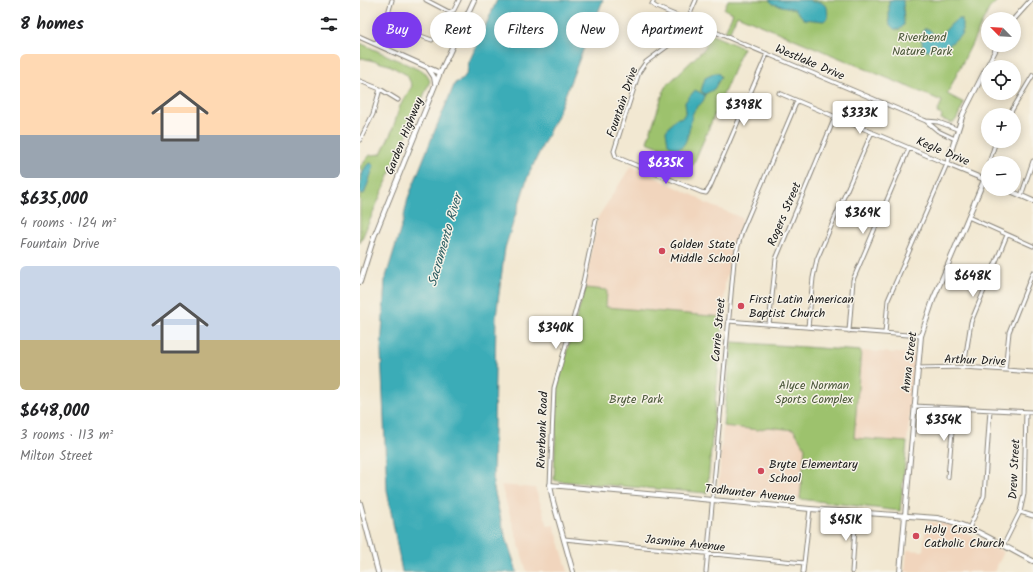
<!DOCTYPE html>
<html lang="en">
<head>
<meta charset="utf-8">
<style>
	:root { --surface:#fff; --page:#f2f2f2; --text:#202124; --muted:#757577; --accent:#7c3aed }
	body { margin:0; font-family:Kalam,sans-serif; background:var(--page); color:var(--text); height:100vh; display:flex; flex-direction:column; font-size:15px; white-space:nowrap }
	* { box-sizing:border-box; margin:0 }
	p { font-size:13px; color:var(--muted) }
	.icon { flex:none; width:22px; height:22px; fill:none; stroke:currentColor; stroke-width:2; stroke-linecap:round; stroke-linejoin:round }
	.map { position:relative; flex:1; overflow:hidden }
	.panel { display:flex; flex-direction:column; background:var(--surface); width:360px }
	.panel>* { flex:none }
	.top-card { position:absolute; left:12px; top:12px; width:380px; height:36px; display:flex; gap:8px }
	.needle { width:26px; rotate:294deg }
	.controls { position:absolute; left:621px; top:12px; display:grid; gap:8px }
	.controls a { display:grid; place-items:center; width:40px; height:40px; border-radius:50%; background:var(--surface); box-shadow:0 2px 10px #0003; font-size:20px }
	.price { position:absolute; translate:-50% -34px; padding:0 9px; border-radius:4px; background:#fff; color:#222; font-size:13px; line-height:26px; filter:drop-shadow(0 1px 2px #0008) }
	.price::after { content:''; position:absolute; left:50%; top:24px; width:12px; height:9px; margin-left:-6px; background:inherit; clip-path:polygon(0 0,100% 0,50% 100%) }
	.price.selected { background:var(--accent); color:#fff }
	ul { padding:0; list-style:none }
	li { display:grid; align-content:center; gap:8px; height:212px; padding:0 20px }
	li span { display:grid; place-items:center; height:124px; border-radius:6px; color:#555 }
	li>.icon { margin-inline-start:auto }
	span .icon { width:72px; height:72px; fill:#fffc; stroke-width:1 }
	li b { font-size:17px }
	h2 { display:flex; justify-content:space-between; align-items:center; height:48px; padding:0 20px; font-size:17px }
	.pill { padding:0 14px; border-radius:18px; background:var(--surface); box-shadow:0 2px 10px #0003; font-size:14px; line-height:36px }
	.pill.selected { background:var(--accent); color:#fff }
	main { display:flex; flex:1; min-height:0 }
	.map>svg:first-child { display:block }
	.built { fill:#f1d5bd }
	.green { fill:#9dc26d; stroke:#5c6f44 }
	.water { fill:#3bacb7; stroke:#2c646a }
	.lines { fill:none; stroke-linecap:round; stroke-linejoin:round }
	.street-casing { stroke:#878277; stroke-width:5 }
	.secondary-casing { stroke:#878277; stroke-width:6 }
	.street { stroke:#fff; stroke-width:3 }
	.secondary { stroke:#fff; stroke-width:4 }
	.poi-dot { fill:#d1495b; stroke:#f7f3e8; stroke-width:1.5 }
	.labels { text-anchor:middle; stroke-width:3; stroke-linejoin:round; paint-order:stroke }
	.park-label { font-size:12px; fill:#495638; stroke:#f7f3e8 }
	.street-label { font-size:12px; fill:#1c1c1c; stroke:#f7f3e8 }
	.poi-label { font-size:12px; fill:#1c1c1c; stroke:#f7f3e8; text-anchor:start }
	.water-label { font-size:13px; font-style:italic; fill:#2a5d62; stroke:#f7f3e8 }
</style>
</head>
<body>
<main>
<section class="panel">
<h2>8 homes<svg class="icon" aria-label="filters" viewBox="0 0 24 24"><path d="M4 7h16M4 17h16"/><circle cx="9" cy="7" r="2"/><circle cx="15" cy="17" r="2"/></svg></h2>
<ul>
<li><span style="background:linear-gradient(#ffd9b3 65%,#9aa5b1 0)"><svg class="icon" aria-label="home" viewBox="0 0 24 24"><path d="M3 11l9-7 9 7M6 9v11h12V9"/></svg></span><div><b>$635,000</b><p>4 rooms · 124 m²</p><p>Fountain Drive</p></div></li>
<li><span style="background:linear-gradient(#c9d6e8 60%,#c2b280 0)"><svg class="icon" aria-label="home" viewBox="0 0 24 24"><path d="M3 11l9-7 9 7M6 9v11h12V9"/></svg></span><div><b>$648,000</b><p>3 rooms · 113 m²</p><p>Milton Street</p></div></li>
</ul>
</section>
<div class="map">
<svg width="673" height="572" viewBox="0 0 673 572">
	<rect width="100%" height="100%" fill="#f7f3e8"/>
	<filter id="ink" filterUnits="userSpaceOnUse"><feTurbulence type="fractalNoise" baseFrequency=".025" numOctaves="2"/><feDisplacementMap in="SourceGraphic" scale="8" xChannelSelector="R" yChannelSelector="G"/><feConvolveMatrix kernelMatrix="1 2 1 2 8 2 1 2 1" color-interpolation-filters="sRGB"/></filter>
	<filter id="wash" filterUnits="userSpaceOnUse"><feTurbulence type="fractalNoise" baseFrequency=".012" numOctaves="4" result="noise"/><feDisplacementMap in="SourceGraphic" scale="16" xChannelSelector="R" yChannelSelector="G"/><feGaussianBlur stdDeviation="0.9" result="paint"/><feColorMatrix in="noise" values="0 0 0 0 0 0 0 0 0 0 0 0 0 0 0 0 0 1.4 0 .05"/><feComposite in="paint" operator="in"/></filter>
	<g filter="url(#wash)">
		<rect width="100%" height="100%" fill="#f2e8d2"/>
		<!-- built -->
		<path class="built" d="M271,166l68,32 6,5 37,15 -17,65 -2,34 -117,-10 1,-17 -22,-2 12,-69z
			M501,351l55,3 -9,88 -53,-4z
			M363,426l35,4 10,-3 26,3 11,17 -5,52 -82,-5z
			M141,485l34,3 13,38 6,-1 14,47h-41z
			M566,522l22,1 56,29 -10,20h-89l2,-22 16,1z"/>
		<!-- green -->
		<path class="green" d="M368,0h270l-9,9 -42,85 17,9 -8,17 -4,3 -11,-4 1,-4 -5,-2 5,-12 -205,-86 -8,18 -4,-2 8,-18 -9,-4z
			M350,34l33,14 -50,117 -34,-14 1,-4 -13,-5 18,-55 40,-39z
			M0,43l66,30 4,8 -70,162v-66l3,-5 -3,-5 10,-12 11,-1 11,-23 8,-25 12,-20 -5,-11 -18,-10 -27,-7 -2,1z
			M225,288l22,2 -1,17 117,10 -16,176 -149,-12 -4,-1 3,-94z
			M372,342l129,9 -7,87 53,4 -7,69 -100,-12 5,-51 -11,-18 -26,-3 -10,3 -35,-4z"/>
		<!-- water -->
		<path class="water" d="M137,0h106l-45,113 -30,63 -23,72 -9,69 -3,167 9,41 15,47h-115l-15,-82 -6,-139 4,-71 18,-59 5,-23 25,-63 22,-52 7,-3 5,-7 2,-11z
			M409,0h40l4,2h8l6,5 1,10 -4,4 -20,-2 -9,-10 -22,-5z
			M529,0h14l1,25 -5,5 -5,-1 -4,-4 -1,-6z
			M599,19h3v15l-13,11 -3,6 -11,-2 -11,2 -3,-14 3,-8h5l5,6c12,1 15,-13 25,-16z
			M355,73h3l3,4 -7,12 -9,5 -4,-3 4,-13z
			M335,90l10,5c-1,10 -9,10 -12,18 -4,8 -4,49 -25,31l-2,-13 9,-12 8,-2 3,-6 -1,-9z
			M11,163l3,3 -9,26 -1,2 -4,-1c0,-9 1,-22 8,-29z"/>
	</g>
	<g filter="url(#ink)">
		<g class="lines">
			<defs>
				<path id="street" d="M66,0l23,12 5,-2 5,-10
					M294,0l-2,4 4,3 270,114 12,1 19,7
					M336,0l-16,37 -34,25 -7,10 -25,79 2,6 85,35 5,1 4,-6 57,-133
					M26,20l32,15 14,5
					M16,44l10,-24 6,-20
					M0,81l20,8 18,11
					M419,93l168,71 -59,136 -3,33
					M649,115l24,-40
					M566,121l12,10 17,8
					M0,140l13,-26 7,-25
					M629,163l7,-22
					M624,180l4,-13
					M661,196l12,-35
					M608,217l65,29
					M368,321l193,15
					M409,324l7,-65 59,-142
					M448,327l5,-49 4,-19 55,-127
					M489,331l4,-51 56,-132
					M604,367l7,-45 36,-87
					M557,368l47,-1 69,5
					M645,370l4,-38 24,-60
					M554,406l119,6
					M588,477l6,-68
					M190,485l4,-97 28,-101 14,-67
					M660,512l13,4
					M609,528l15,-32 6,-86
					M204,539l240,24
					M643,546l17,-34 4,-18 2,-82
					M346,572l28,-311 8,-30 55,-130
					M443,572l7,-63
					M492,572l4,-59"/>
				<path id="secondary" d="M654,19l17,-19
					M0,37l80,36
					M68,68l6,9 1,6
					M628,181l-41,-17 16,-50 35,-69
					M646,189l27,12
					M0,282l14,-45 66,-164 34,-73
					M0,503l18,69
					M213,572l-20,-71 -3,-16 260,24 127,9c34,6 65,28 96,43
					M540,572l21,-236 12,-36 51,-120"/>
			</defs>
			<!-- street casing -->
			<use href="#street" class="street-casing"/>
			<!-- secondary casing -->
			<use href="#secondary" class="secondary-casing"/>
			<!-- street -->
			<use href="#street" class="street"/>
			<!-- secondary -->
			<use href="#secondary" class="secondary"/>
		</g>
	</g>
	<!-- markers -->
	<g class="poi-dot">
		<circle cx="302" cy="251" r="4"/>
		<circle cx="381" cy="306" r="4"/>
		<circle cx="401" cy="471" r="4"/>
		<circle cx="556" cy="536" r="4"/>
	</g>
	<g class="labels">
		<!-- park labels -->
		<g class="park-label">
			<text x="562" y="41">Riverbend<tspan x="562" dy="14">Nature Park</tspan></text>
			<text x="454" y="389">Alyce Norman<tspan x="454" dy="14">Sports Complex</tspan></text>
			<text x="276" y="403">Bryte Park</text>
		</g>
		<!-- street labels -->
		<g class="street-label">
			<text transform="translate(450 62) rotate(23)" y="4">Westlake Drive</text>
			<text transform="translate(262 102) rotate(-71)" y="4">Fountain Drive</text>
			<text transform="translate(44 136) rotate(-68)" y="4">Garden Highway</text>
			<text transform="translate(583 151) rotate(23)" y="4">Kegle Drive</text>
			<text transform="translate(424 214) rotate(-67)" y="4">Rogers Street</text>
			<text transform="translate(358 330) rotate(-85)" y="4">Carrie Street</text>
			<text transform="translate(615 360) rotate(2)" y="4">Arthur Drive</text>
			<text transform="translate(549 362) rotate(-83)" y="4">Anna Street</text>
			<text transform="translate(182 430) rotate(-88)" y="4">Riverbank Road</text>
			<text transform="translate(654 469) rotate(-87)" y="4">Drew Street</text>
			<text transform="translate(390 493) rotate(6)" y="4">Todhunter Avenue</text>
			<text transform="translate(325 543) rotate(6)" y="4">Jasmine Avenue</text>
		</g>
		<!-- poi labels -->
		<g class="poi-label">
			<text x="310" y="248">Golden State<tspan x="310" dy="14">Middle School</tspan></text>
			<text x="389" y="303">First Latin American<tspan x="389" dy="14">Baptist Church</tspan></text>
			<text x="409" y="468">Bryte Elementary<tspan x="409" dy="14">School</tspan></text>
			<text x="564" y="533">Holy Cross<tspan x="564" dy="14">Catholic Church</tspan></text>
		</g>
		<!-- water labels -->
		<g class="water-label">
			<text transform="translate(84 240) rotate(-74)" y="5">Sacramento River</text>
		</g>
	</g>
</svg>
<div class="controls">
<a><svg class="needle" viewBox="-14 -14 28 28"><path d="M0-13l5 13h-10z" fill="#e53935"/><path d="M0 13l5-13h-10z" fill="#757577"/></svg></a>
<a><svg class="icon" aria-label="locate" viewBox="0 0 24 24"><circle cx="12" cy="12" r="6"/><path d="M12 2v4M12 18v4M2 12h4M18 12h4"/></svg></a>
<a>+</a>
<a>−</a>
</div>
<b class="price" style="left:384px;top:127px">$398K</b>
<b class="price" style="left:500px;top:135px">$333K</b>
<b class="price selected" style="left:306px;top:185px">$635K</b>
<b class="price" style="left:503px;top:235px">$369K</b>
<b class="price" style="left:613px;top:298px">$648K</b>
<b class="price" style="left:196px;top:350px">$340K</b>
<b class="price" style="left:584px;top:442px">$354K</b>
<b class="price" style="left:486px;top:542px">$451K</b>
<div class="top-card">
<a class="pill selected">Buy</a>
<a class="pill">Rent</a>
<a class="pill">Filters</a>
<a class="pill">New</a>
<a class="pill">Apartment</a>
</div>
</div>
</main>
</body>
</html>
